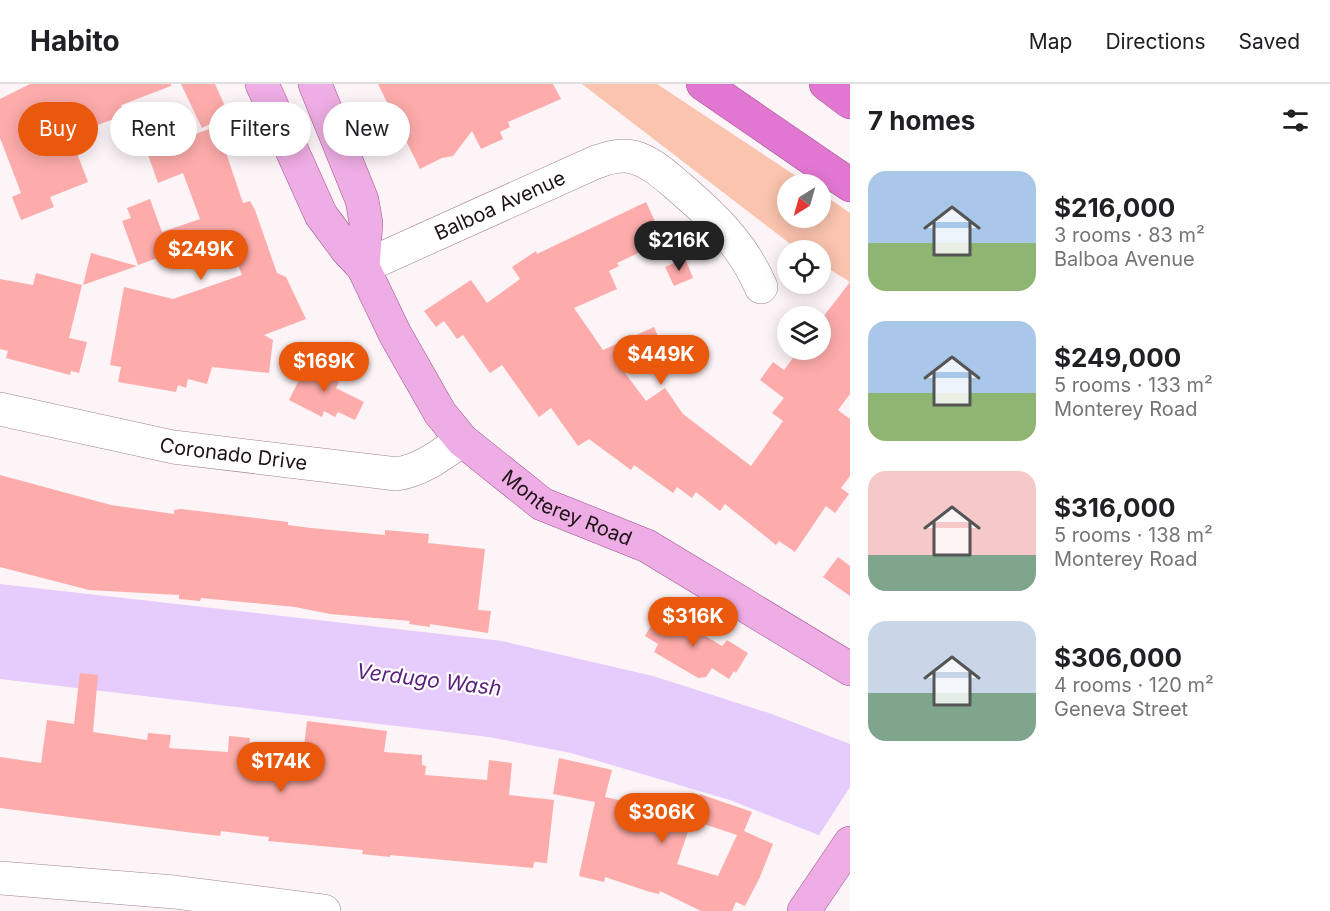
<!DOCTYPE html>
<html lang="en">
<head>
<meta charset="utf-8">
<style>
	:root { --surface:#fff; --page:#f2f2f2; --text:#202124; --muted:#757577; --line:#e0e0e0; --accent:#ea580c }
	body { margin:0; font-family:Inter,sans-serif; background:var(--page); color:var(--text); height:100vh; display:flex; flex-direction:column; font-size:22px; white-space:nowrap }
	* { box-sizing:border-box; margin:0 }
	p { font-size:20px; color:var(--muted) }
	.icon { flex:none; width:33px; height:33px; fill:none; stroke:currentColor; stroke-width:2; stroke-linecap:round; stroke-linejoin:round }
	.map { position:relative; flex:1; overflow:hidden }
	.drawer { display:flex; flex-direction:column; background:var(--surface); width:480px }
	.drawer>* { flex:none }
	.guide { position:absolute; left:18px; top:18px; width:570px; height:54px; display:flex; gap:12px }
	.needle { width:39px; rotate:217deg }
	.fabs { position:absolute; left:777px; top:90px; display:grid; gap:12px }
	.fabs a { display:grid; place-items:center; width:54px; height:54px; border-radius:50%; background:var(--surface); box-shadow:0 3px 15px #0003; font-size:30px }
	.price { position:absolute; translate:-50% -51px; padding:0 14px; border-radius:21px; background:var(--accent); color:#fff; font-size:20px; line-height:39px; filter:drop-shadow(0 2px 3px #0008) }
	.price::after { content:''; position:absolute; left:50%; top:36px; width:18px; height:14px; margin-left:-9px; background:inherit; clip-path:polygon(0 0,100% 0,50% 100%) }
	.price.selected { background:#222; color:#fff }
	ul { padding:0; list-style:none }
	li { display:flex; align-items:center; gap:18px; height:150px; padding:0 18px }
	li span { display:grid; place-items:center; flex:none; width:168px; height:120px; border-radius:18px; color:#555 }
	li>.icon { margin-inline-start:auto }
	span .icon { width:72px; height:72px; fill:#fffc; stroke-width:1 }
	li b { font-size:26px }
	h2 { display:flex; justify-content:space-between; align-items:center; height:72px; padding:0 18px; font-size:26px }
	.pill { padding:0 21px; border-radius:27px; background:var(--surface); box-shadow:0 3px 15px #0003; font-size:21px; line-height:54px }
	.pill.selected { background:var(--accent); color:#fff }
	header { display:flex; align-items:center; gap:36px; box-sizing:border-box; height:84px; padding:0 30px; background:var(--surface); border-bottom:2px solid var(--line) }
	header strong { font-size:28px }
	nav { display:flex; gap:33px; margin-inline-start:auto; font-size:21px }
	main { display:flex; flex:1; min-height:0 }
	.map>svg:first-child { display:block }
	.green { fill:#fac4ae }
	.water { fill:#e6cbfd }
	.pier { fill:#fcf4f7 }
	.building { fill:#fdacab }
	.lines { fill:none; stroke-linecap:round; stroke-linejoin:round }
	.minor-casing { stroke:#a2828d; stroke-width:34 }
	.major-casing { stroke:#9d5490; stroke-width:34 }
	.highway-casing { stroke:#9d5490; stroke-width:34 }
	.minor { stroke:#fff; stroke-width:33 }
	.major { stroke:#eeade4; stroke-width:33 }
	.highway { stroke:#e277d2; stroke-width:33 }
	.labels { text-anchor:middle; stroke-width:4.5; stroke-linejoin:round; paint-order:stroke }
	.street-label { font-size:20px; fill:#1e1216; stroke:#fff }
	.water-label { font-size:21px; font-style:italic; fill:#5a207c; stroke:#fff }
</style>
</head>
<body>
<header>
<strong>Habito</strong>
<nav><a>Map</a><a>Directions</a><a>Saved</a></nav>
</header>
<main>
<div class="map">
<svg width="850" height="827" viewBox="0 0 850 827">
	<rect width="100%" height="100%" fill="#fcf4f7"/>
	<!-- green -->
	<path class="green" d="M582,0h75l151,100h-20v34h32l1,-25 29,20v69l-29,-18 -1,-14 -23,-1z"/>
	<!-- water -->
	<path class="water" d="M0,500l502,57 151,35 116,37 81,31v107l-34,-17 -86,-34 -159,-47 -82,-16 -489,-58z"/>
	<!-- pier -->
	<path class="pier" d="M850,703v67l-33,-16z"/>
	<!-- building -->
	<path class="building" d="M30,0h141v2l-50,19 4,10 -55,20 18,47 -38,15 4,10 -33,13 -9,-23 9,-4 -21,-55v-39z
		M181,0h34l14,31 -27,13z
		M378,0h175l8,15 -53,23 2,5 -10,5 3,7 -22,10 -9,-18 -19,25 -11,2 -22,11z
		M217,42l26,77 7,-2 5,9 22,63 9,4 20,42 -42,16 9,5 -4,33 -57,-6 -5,17 -19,-5 -2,9 -8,-3 -2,7 -58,-10 3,-15 -11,-2 14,-78 49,12 69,-24 -14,-36 -8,2 -1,-5 -81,29 -16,-44 9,-3 -4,-10 23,-9 12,33 38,-13 -17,-46 -25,10 -11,-31z
		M646,118l18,39 -47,22 2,3 -10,5 8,18 -43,19 29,42 51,-23 8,19 -43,19 27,36 19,-13 18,26 68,52 32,-45 -11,-8 12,-15 -24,-18 13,-18 11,8 15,-20h21v-29l30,-39v112l-12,16 12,9v57l-9,12 8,6 -14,19 -9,-7 -31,46 -16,-11 -3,4 -51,-41 -5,7 -24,-19 -4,6 -15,-11 -4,6 -39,-28 -3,5 -42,-31 -11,7 -27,-38 -12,9 -37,-52 -12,8 -27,-38 -6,4 -13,-18 -8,6 -12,-16 47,-31 16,23 33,-24 -8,-12 24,-16 1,3z
		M91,169l46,13 -54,19z
		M685,174l8,20 -19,8 -9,-19z
		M36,189l46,12 -13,53 18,4 -8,31 -8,-2 -1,4 -64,-17 2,-7 -8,-2v-70l33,6z
		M310,274l28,14 -4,8 5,2 -3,6 28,14 -9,18 -17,-8 -3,5 -11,-6 -2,6 -33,-17z
		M0,391l111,30 63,9v-4l7,-1 107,13v3l23,3 74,7v-5l44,4 -1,9 57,6 -7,61 13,1 -3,22 -58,-9v3l-21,-3 1,-3 -80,-7 -35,-7 -94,-9 -1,3 -21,-2v-4l-90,-5 -89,-23z
		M838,473l12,9v30l-27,-19z
		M661,525l61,37 5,-6 21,13 -12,20 -2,-2 -5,8 -17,-11 -6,9 -8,1 -44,-26 4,-8 -13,-8z
		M80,589l18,2 -5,57 54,8 1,-7 23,2 -2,13 59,4 1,-16 21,2 -1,11 54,6 4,-34 80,10 -3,21 38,3v10l4,1 -1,9 62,5 2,-20 23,3 -3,32 45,5 -7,63 -13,-1 -1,6 -143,-13v2l-28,-3 1,-4 -95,-9 1,-4 -48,-6 -1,5 -34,-4 -186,-24v-51l41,6 6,-43 27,4z
		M559,674l53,12 -7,27 49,11 38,12 -15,44 41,12 19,-41 -45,-15 8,-26 52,18 -8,19 29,13 -13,33 -15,29 -9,-4 -4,9h-31l-41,-20 -1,3 -9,-2 -45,-15 -1,5 -25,-6 16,-74 -42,-8z"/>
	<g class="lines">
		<defs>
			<g id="minor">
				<path id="s1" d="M363,183l233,-105c12,-4 24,-8 37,-5 18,5 32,18 46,30 35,30 64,58 82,100"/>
				<path id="s2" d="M0,325l173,38 224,27c25,-4 44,-19 65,-34"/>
				<path d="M0,794l174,14 150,19"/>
			</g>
			<g id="major">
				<path id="s3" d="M262,0l59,131 26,35 16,17 32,67 45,79 22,27 80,64 105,42 203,123"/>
				<path d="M315,0l47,116 4,23 -3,44"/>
				<path d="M804,827l46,-68"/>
			</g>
			<path id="highway" d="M703,0l147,101
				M826,0l24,18"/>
		</defs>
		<!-- minor casing -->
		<use href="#minor" class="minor-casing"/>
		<!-- major casing -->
		<use href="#major" class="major-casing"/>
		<!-- highway casing -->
		<use href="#highway" class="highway-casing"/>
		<!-- minor -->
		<use href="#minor" class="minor"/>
		<!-- major -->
		<use href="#major" class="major"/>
		<!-- highway -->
		<use href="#highway" class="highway"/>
	</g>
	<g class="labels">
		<!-- street labels -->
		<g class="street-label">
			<text dy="7" stroke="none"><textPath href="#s1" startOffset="150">Balboa Avenue</textPath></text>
			<text dy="7" stroke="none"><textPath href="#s2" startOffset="238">Coronado Drive</textPath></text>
			<text dy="7" stroke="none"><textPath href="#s3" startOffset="537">Monterey Road</textPath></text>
		</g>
		<!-- water labels -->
		<g class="water-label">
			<text transform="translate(429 596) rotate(7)" y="7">Verdugo Wash</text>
		</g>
	</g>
</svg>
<div class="fabs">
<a><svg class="needle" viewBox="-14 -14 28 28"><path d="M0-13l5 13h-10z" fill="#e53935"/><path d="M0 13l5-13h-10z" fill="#757577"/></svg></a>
<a><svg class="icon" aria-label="locate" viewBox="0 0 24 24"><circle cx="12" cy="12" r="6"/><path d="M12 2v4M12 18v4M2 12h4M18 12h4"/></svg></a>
<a><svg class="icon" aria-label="layers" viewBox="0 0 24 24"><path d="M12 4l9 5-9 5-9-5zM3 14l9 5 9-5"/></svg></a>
</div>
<b class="price selected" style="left:679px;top:188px">$216K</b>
<b class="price" style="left:201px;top:197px">$249K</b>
<b class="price" style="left:661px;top:302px">$449K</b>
<b class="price" style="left:324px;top:309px">$169K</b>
<b class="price" style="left:693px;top:564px">$316K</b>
<b class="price" style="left:281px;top:709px">$174K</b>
<b class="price" style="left:662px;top:760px">$306K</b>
<div class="guide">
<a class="pill selected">Buy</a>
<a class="pill">Rent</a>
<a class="pill">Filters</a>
<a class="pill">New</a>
</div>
</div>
<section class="drawer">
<h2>7 homes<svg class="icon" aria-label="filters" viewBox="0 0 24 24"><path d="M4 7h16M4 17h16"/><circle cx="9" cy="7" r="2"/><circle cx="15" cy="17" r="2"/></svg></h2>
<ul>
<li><span style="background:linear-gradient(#a9c7e8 60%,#8fb573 0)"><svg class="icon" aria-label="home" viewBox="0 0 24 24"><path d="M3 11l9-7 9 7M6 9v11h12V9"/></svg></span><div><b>$216,000</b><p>3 rooms · 83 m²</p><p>Balboa Avenue</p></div></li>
<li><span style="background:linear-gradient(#a9c7e8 60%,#8fb573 0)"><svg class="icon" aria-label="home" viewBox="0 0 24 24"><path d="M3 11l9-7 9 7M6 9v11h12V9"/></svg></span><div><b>$249,000</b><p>5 rooms · 133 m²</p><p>Monterey Road</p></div></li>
<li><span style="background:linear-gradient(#f6c9c9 70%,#7fa58c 0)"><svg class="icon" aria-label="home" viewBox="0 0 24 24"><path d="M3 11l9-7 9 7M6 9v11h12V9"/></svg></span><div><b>$316,000</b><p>5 rooms · 138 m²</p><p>Monterey Road</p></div></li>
<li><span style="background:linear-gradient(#c9d6e8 60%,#7fa58c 0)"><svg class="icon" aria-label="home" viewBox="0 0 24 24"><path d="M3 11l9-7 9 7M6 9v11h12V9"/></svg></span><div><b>$306,000</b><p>4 rooms · 120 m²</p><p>Geneva Street</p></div></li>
</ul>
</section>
</main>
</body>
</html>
